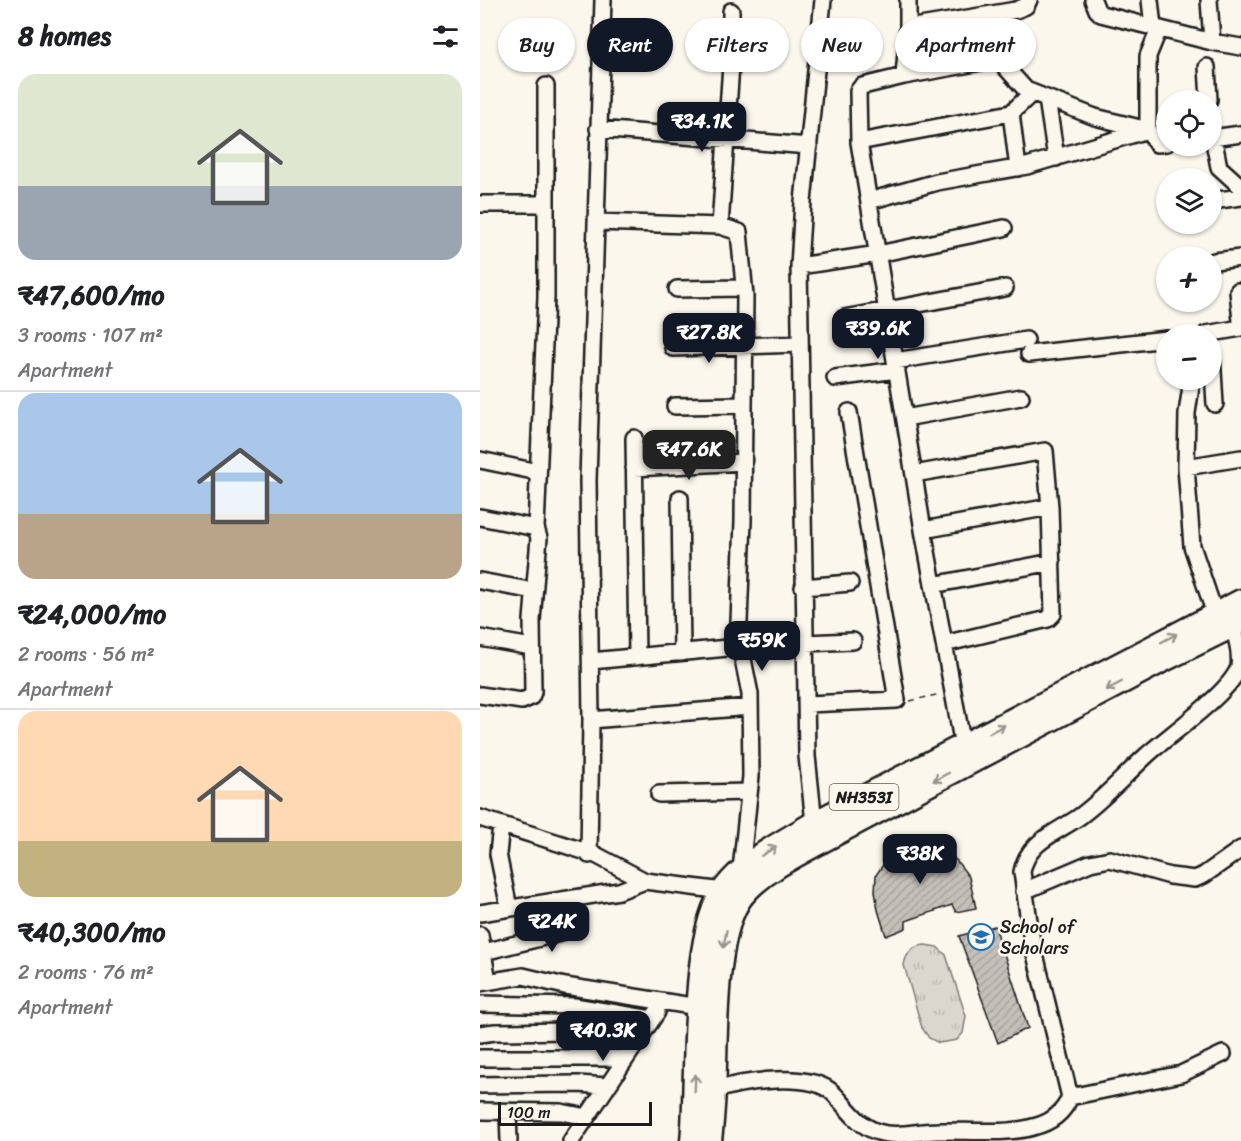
<!DOCTYPE html>
<html lang="en">
<head>
<meta charset="utf-8">
<style>
	:root { --surface:#fff; --page:#f6f6f6; --text:#202124; --muted:#757577; --line:#e0e0e0; --accent:#111827 }
	body { margin:0; font-family:Sriracha,sans-serif; background:var(--page); color:var(--text); height:100vh; display:flex; flex-direction:column; font-size:22px; white-space:nowrap }
	* { box-sizing:border-box; margin:0 }
	p { font-size:20px; color:var(--muted) }
	.icon { flex:none; width:33px; height:33px; fill:none; stroke:currentColor; stroke-width:2; stroke-linecap:round; stroke-linejoin:round }
	.map { position:relative; flex:1; overflow:hidden }
	.details { display:flex; flex-direction:column; background:var(--surface); width:480px }
	.details>* { flex:none }
	.top-card { position:absolute; left:18px; top:18px; width:570px; height:54px; display:flex; gap:12px }
	.controls { position:absolute; left:676px; top:90px; display:grid; gap:12px }
	.controls a { display:grid; place-items:center; width:66px; height:66px; border-radius:50%; background:var(--surface); box-shadow:0 2px 4px #0004; font-size:30px }
	.scale { position:absolute; left:18px; bottom:15px; width:154px; box-sizing:border-box; padding-left:6px; border:3px solid #1c1c1c; border-top:0; font-size:16px; line-height:21px; white-space:nowrap; color:#1c1c1c; -webkit-text-stroke:4px #fbf7ec; paint-order:stroke }
	.price { position:absolute; translate:-50% -51px; padding:0 14px; border-radius:12px; background:var(--accent); color:#fff; font-size:20px; line-height:39px; filter:drop-shadow(0 2px 3px #0008) }
	.price::after { content:''; position:absolute; left:50%; top:36px; width:18px; height:14px; margin-left:-9px; background:inherit; clip-path:polygon(0 0,100% 0,50% 100%) }
	.price.current { background:#222; color:#fff }
	ul { padding:0; list-style:none }
	li { display:grid; align-content:center; gap:12px; height:318px; padding:0 18px }
	li+li { border-top:2px solid var(--line) }
	li span { display:grid; place-items:center; height:186px; border-radius:18px; color:#555 }
	li>.icon { margin-inline-start:auto }
	span .icon { width:108px; height:108px; fill:#fffc; stroke-width:1 }
	li b { font-size:26px }
	h2 { display:flex; justify-content:space-between; align-items:center; height:72px; padding:0 18px; font-size:26px }
	.chip { padding:0 21px; border-radius:27px; background:var(--surface); box-shadow:0 2px 4px #0004; font-size:21px; line-height:54px }
	.chip.current { background:var(--accent); color:#fff }
	main { display:flex; flex:1; min-height:0 }
	.map>svg:first-child { display:block }
	.grass { fill:url(#grass-tufts); stroke:#7b7a75; stroke-width:1.5 }
	.building { fill:url(#building-hatch); stroke:#1c1c1c; stroke-width:1.5 }
	.lines { fill:none; stroke-linecap:round; stroke-linejoin:round }
	.minor-casing { stroke:#1c1c1c; stroke-width:20 }
	.highway-casing { stroke:#1c1c1c; stroke-width:27 }
	.path { stroke:#1c1c1c; stroke-width:1.5; stroke-dasharray:6 4.5; stroke-linecap:butt }
	.minor { stroke:#fbf7ec; stroke-width:15 }
	.highway { stroke:#fbf7ec; stroke-width:22 }
	.oneway { stroke:#97948e }
	.labels { text-anchor:middle; stroke-width:5; stroke-linejoin:round; paint-order:stroke }
	.shield { fill:#fbf7ec; stroke:#5f5e5a; stroke-width:1.5 }
	.shield-label { font-size:16px; font-weight:bold; fill:#1c1c1c }
	.poi-label { font-size:18px; fill:#1c1c1c; stroke:#fbf7ec; text-anchor:start }
</style>
</head>
<body>
<main>
<section class="details">
<h2>8 homes<svg class="icon" aria-label="filters" viewBox="0 0 24 24"><path d="M4 7h16M4 17h16"/><circle cx="9" cy="7" r="2"/><circle cx="15" cy="17" r="2"/></svg></h2>
<ul>
<li><span style="background:linear-gradient(#dfe7d0 60%,#9aa5b1 0)"><svg class="icon" aria-label="home" viewBox="0 0 24 24"><path d="M3 11l9-7 9 7M6 9v11h12V9"/></svg></span><div><b>₹47,600/mo</b><p>3 rooms · 107 m²</p><p>Apartment</p></div></li>
<li><span style="background:linear-gradient(#a9c7e8 65%,#b9a48a 0)"><svg class="icon" aria-label="home" viewBox="0 0 24 24"><path d="M3 11l9-7 9 7M6 9v11h12V9"/></svg></span><div><b>₹24,000/mo</b><p>2 rooms · 56 m²</p><p>Apartment</p></div></li>
<li><span style="background:linear-gradient(#ffd9b3 70%,#c2b280 0)"><svg class="icon" aria-label="home" viewBox="0 0 24 24"><path d="M3 11l9-7 9 7M6 9v11h12V9"/></svg></span><div><b>₹40,300/mo</b><p>2 rooms · 76 m²</p><p>Apartment</p></div></li>
</ul>
</section>
<div class="map">
<svg width="761" height="1141" viewBox="0 0 761 1141">
	<defs>
		<pattern id="grass-tufts" width="24" height="20" patternUnits="userSpaceOnUse" patternTransform="scale(1.5)"><rect width="24" height="20" fill="#dad7ce"/><path d="M3 7l-1-3M5 7V3M7 7l1-3M15 17l-1-3M17 17v-4M19 17l1-3" fill="none" stroke="#bab8b0"/></pattern>
		<pattern id="building-hatch" width="6" height="6" patternUnits="userSpaceOnUse" patternTransform="scale(1.5)"><rect width="6" height="6" fill="#c3c0b8"/><path d="M-1 1l2-2M0 6l6-6M5 7l2-2" fill="none" stroke="#a7a49e"/></pattern>
	</defs>
	<rect width="100%" height="100%" fill="#fbf7ec"/>
	<filter id="ink" filterUnits="userSpaceOnUse"><feTurbulence type="fractalNoise" baseFrequency=".0167" numOctaves="2"/><feDisplacementMap in="SourceGraphic" scale="12" xChannelSelector="R" yChannelSelector="G"/><feConvolveMatrix kernelMatrix="1 2 1 2 8 2 1 2 1" color-interpolation-filters="sRGB"/></filter>
	<g filter="url(#ink)">
		<!-- grass -->
		<path class="grass" d="M445,945l12,2 9,8 20,61 -3,17 -6,7 -18,3 -10,-5 -7,-10 -18,-63c2,-12 9,-19 21,-20z"/>
		<!-- building -->
		<path class="building" d="M436,840l26,10 14,10 13,17 7,31 -20,4 -4,-7 -46,16v7l-20,8 -8,-26 -3,-19 1,-16 18,-26z
			M515,926l33,102 -30,15 -39,-107z"/>
		<g class="lines">
			<defs>
				<path id="minor" d="M428,0v28l-4,48 -37,9 -5,1 -4,5 1,51 64,388 40,216
					M613,0l4,10 4,4 111,28 29,5
					M670,0l3,27
					M729,0l3,42
					M251,11v54l-11,161 19,6 6,64 -2,225 -5,126
					M428,28l108,-18 10,-4 3,-6
					M727,67l2,33
					M424,76l94,-17 28,31 69,27 53,13 9,14 10,-1
					M567,99l9,59
					M531,113l7,55
					M118,129l211,17
					M732,132l7,35 22,20
					M732,138l29,-4
					M379,142l152,-29 21,-20
					M389,201l68,-19 90,-16 121,-36v-74l11,-27
					M732,201l29,-4
					M0,204h66
					M116,222l124,4
					M734,261l27,-3
					M319,266l79,-12 126,-26
					M197,289l67,-1
					M758,291l3,30
					M364,318l161,-30
					M726,334l35,-6
					M193,348l126,-4
					M549,354l138,-15
					M732,354l3,50
					M415,361l131,-21
					M355,378l62,-8
					M195,406l69,-1
					M425,418l116,-21
					M154,438l3,219
					M0,460l58,12
					M706,467l1,-54 5,-33
					M154,468l109,-6
					M434,474l131,-23 5,56 3,107 -5,5 -104,25
					M200,498l2,155
					M0,517l56,11 10,-231v-211
					M443,530l127,-23
					M0,581l54,10
					M453,585l119,-23
					M323,587l47,-4
					M738,623l-26,-77 -6,-79 55,-9
					M0,638l52,9
					M325,643l48,-2
					M111,661l147,-14 4,7 8,40 1,82 -10,94
					M0,695l42,6 9,-4 2,-5 -1,-72 7,-82 -3,-10
					M327,704l90,-4 -48,-288
					M111,720l159,-13
					M179,794l90,-2
					M0,818l116,37 49,26 86,11
					M334,823l-7,-67 -8,-490 4,-64 20,-202
					M21,825l-3,29 11,54
					M109,855l2,-135 -3,-240 15,-480
					M544,891l66,-28 20,-4 60,17 25,3 9,-4 37,-26
					M0,913l139,-22 26,-10
					M0,935l8,46
					M0,953l80,-20 -4,-32
					M0,983l43,-7 42,10 133,21
					M0,1004l94,2 78,13
					M0,1034l15,-2 149,-2
					M0,1058h146
					M0,1085l98,-1 29,2
					M234,1091c28,-10 96,-20 119,2 14,14 25,33 45,39 18,6 40,-1 59,-1 29,-1 67,4 96,-4 17,-4 30,-13 37,-30l-38,-155 -10,-70c5,-30 34,-39 57,-55 25,-18 45,-41 68,-62 22,-20 83,-62 92,-88 2,-14 -2,-28 -6,-40
					M590,1097l111,-23 42,-20
					M0,1111l81,1 26,5
					M28,1112l1,29
					M91,1141l86,-129"/>
				<path id="highway" d="M212,1141c6,-61 -3,-208 33,-253 22,-29 58,-46 89,-65l427,-222
					M230,1141c2,-17 3,-33 4,-50 3,-49 -2,-159 29,-196 20,-24 53,-39 79,-54l336,-178 83,-41"/>
			</defs>
			<!-- minor casing -->
			<use href="#minor" class="minor-casing"/>
			<!-- highway casing -->
			<use href="#highway" class="highway-casing"/>
			<!-- path -->
			<path class="path" d="M430,701l30,-7"/>
			<!-- minor -->
			<use href="#minor" class="minor"/>
			<!-- highway -->
			<use href="#highway" class="highway"/>
		</g>
		<!-- one-way arrows -->
		<defs><path id="oneway-shaft" d="M-6 0H5M1.5-3L5.5 0L1.5 3" fill="none" stroke-width="1.6" stroke-linecap="round" stroke-linejoin="round" transform="scale(1.5)"/></defs>
		<g class="oneway">
			<use href="#oneway-shaft" transform="translate(689 638) rotate(-28)"/>
			<use href="#oneway-shaft" transform="translate(634 686) rotate(152)"/>
			<use href="#oneway-shaft" transform="translate(517 729) rotate(-28)"/>
			<use href="#oneway-shaft" transform="translate(461 777) rotate(152)"/>
			<use href="#oneway-shaft" transform="translate(289 851) rotate(-32)"/>
			<use href="#oneway-shaft" transform="translate(245 939) rotate(100)"/>
			<use href="#oneway-shaft" transform="translate(215 1083) rotate(-88)"/>
		</g>
	</g>
	<!-- icons -->
	<defs>
		<symbol id="school-ring" viewBox="-11 -11 22 22"><circle r="9.5" fill="#fbf7ec" stroke="#1f6fb2" stroke-width="1.5"/><path d="M0-5L7-2L0 1L-7-2ZM-4 1L0 2.5L4 1V4Q0 6-4 4Z" fill="#1f6fb2"/></symbol>
	</defs>
	<g fill-rule="evenodd">
		<use href="#school-ring" x="486" y="922" width="30" height="30"/>
	</g>
	<g class="labels">
		<!-- shield labels -->
		<rect class="shield" x="349.5" y="784" width="69" height="26" rx="4.5"/>
		<g class="shield-label">
			<text x="384" y="803">NH353I</text>
		</g>
		<!-- poi labels -->
		<g class="poi-label">
			<text x="520" y="933">School of<tspan x="520" dy="21">Scholars</tspan></text>
		</g>
	</g>
</svg>
<div class="controls">
<a><svg class="icon" aria-label="locate" viewBox="0 0 24 24"><circle cx="12" cy="12" r="6"/><path d="M12 2v4M12 18v4M2 12h4M18 12h4"/></svg></a>
<a><svg class="icon" aria-label="layers" viewBox="0 0 24 24"><path d="M12 4l9 5-9 5-9-5zM3 14l9 5 9-5"/></svg></a>
<a>+</a>
<a>−</a>
</div>
<div class="scale">100 m</div>
<b class="price" style="left:222px;top:153px">₹34.1K</b>
<b class="price" style="left:398px;top:360px">₹39.6K</b>
<b class="price" style="left:229px;top:364px">₹27.8K</b>
<b class="price current" style="left:209px;top:481px">₹47.6K</b>
<b class="price" style="left:282px;top:672px">₹59K</b>
<b class="price" style="left:440px;top:885px">₹38K</b>
<b class="price" style="left:72px;top:953px">₹24K</b>
<b class="price" style="left:123px;top:1062px">₹40.3K</b>
<div class="top-card">
<a class="chip">Buy</a>
<a class="chip current">Rent</a>
<a class="chip">Filters</a>
<a class="chip">New</a>
<a class="chip">Apartment</a>
</div>
</div>
</main>
</body>
</html>
